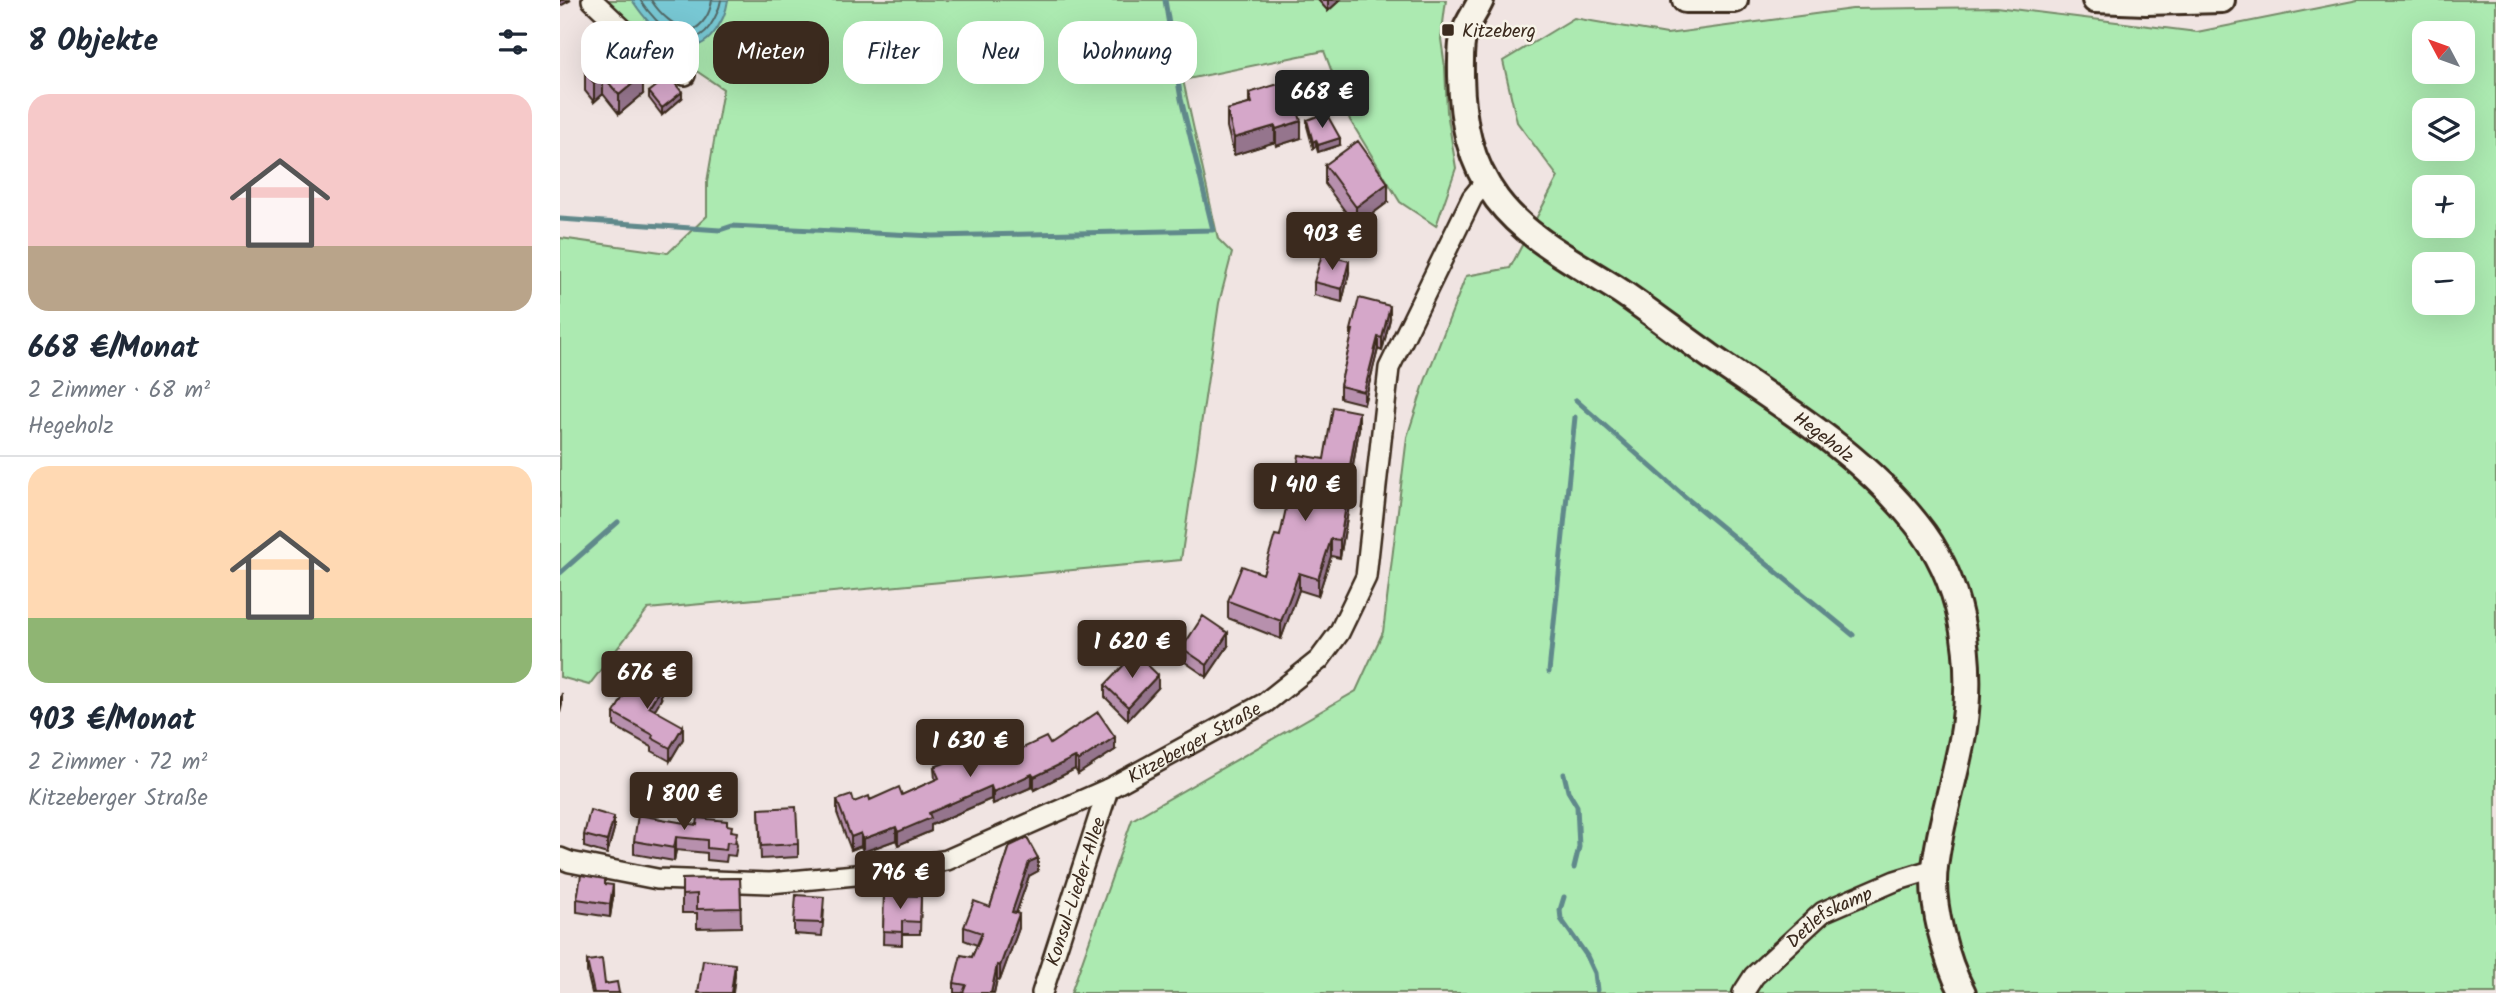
<!DOCTYPE html>
<html lang="de">
<head>
<meta charset="utf-8">
<style>
	:root { --surface:#fff; --page:#f2f2f3; --text:#1f2937; --muted:#747a83; --line:#e0e1e3; --accent:#3b2a1e }
	body { margin:0; font-family:Kalam,sans-serif; background:var(--page); color:var(--text); height:100vh; display:flex; flex-direction:column; font-size:26px; white-space:nowrap }
	* { box-sizing:border-box; margin:0 }
	p { font-size:23px; color:var(--muted) }
	.icon { flex:none; width:38px; height:38px; fill:none; stroke:currentColor; stroke-width:2; stroke-linecap:round; stroke-linejoin:round }
	.map { position:relative; flex:1; overflow:hidden }
	.details { display:flex; flex-direction:column; background:var(--surface); width:560px }
	.details>* { flex:none }
	.top-card { position:absolute; left:21px; top:21px; width:665px; height:63px; display:flex; gap:14px }
	.needle { width:46px; rotate:311deg }
	.buttons { position:absolute; left:1852px; top:21px; display:grid; gap:14px }
	.buttons a { display:grid; place-items:center; width:63px; height:63px; border-radius:14px; background:var(--surface); box-shadow:0 7px 28px #0002; font-size:35px }
	.price { position:absolute; translate:-50% -60px; padding:0 16px; border-radius:7px; background:var(--accent); color:#fff; font-size:23px; line-height:46px; filter:drop-shadow(0 2px 4px #0008) }
	.price::after { content:''; position:absolute; left:50%; top:42px; width:21px; height:16px; margin-left:-10px; background:inherit; clip-path:polygon(0 0,100% 0,50% 100%) }
	.price.on { background:#222; color:#fff }
	ul { padding:0; list-style:none }
	li { display:grid; align-content:center; gap:14px; height:371px; padding:0 28px }
	li+li { border-top:2px solid var(--line) }
	li span { display:grid; place-items:center; height:217px; border-radius:21px; color:#555 }
	li>.icon { margin-inline-start:auto }
	span .icon { width:126px; height:126px; fill:#fffc; stroke-width:1 }
	li b { font-size:30px }
	h2 { display:flex; justify-content:space-between; align-items:center; height:84px; padding:0 28px; font-size:30px }
	.tag { padding:0 24px; border-radius:21px; background:var(--surface); box-shadow:0 7px 28px #0002; font-size:24px; line-height:63px }
	.tag.on { background:var(--accent); color:#fff }
	main { display:flex; flex:1; min-height:0 }
	.map>svg:first-child { display:block }
	.green { fill:#aceab1; stroke:#748a68; stroke-width:2; fill-rule:evenodd }
	.water { fill:#78c8d4; stroke:#60898b; stroke-width:2 }
	.lines { fill:none; stroke-linecap:round; stroke-linejoin:round }
	.shore { stroke:#536967; stroke-width:2 }
	.stream { stroke:#60898b; stroke-width:5 }
	.minor-casing { stroke:#3b2a1e; stroke-width:24 }
	.tertiary-casing { stroke:#3b2a1e; stroke-width:30 }
	.minor { stroke:#f7f3e8; stroke-width:19 }
	.tertiary { stroke:#f7f3e8; stroke-width:24 }
	.wall { fill:#b790ad; stroke:#3b2a1e; stroke-width:2 }
	.shaded-wall { fill:#95758d; stroke:#3b2a1e; stroke-width:2 }
	.building { fill:#d5a7c9; stroke:#3b2a1e; stroke-width:2 }
	.poi-dot { fill:#3b2a1e; stroke:#f7f3e8; stroke-width:2.5 }
	.labels { text-anchor:middle; stroke-width:5; stroke-linejoin:round; paint-order:stroke }
	.poi-label { font-size:19px; fill:#3b2a1e; stroke:#f7f3e8; text-anchor:start }
	.street-label { font-size:19px; fill:#3b2a1e; stroke:#f7f3e8 }
</style>
</head>
<body>
<main>
<section class="details">
<h2>8 Objekte<svg class="icon" aria-label="filters" viewBox="0 0 24 24"><path d="M4 7h16M4 17h16"/><circle cx="9" cy="7" r="2"/><circle cx="15" cy="17" r="2"/></svg></h2>
<ul>
<li><span style="background:linear-gradient(#f6c9c9 70%,#b9a48a 0)"><svg class="icon" aria-label="home" viewBox="0 0 24 24"><path d="M3 11l9-7 9 7M6 9v11h12V9"/></svg></span><div><b>668 €/Monat</b><p>2 Zimmer · 68 m²</p><p>Hegeholz</p></div></li>
<li><span style="background:linear-gradient(#ffd9b3 70%,#8fb573 0)"><svg class="icon" aria-label="home" viewBox="0 0 24 24"><path d="M3 11l9-7 9 7M6 9v11h12V9"/></svg></span><div><b>903 €/Monat</b><p>2 Zimmer · 72 m²</p><p>Kitzeberger Straße</p></div></li>
</ul>
</section>
<div class="map">
<svg width="1936" height="993" viewBox="0 0 1936 993">
	<rect width="100%" height="100%" fill="#f0e4e2"/>
	<filter id="ink" filterUnits="userSpaceOnUse"><feTurbulence type="fractalNoise" baseFrequency=".0143" numOctaves="2"/><feDisplacementMap in="SourceGraphic" scale="14" xChannelSelector="R" yChannelSelector="G"/><feConvolveMatrix kernelMatrix="1 2 1 2 8 2 1 2 1" color-interpolation-filters="sRGB"/></filter>
	<g filter="url(#ink)">
		<!-- green -->
		<path class="green" d="M45,0h841l-5,39 4,28 2,45 9,56 -20,58 -36,-24 -50,-82 -26,-69 -141,29 35,159 14,14 -13,50 -38,257 -533,49 -59,76 -29,-8v-439l108,15 39,-37v-34l16,-93 -71,-48z
			M1798,0h138v993h-1425l61,-173 224,-129 27,-59 24,-195 18,-56 41,-105 44,-8 48,-91 -41,-55 -14,-61 71,-43 93,16 185,-25 144,-2 201,25zM1864,33h38v39h-38zM1864,110h38v39h-38zM1864,187h38v39h-38zM1864,264h38v39h-38z"/>
		<!-- water -->
		<path class="water" d="M72,0h96c-2,13 -5,19 -12,30 -28,41 -66,-3 -84,-30z"/>
		<g class="lines">
			<!-- shore -->
			<path class="shore" d="M80,0c15,22 48,58 70,26 6,-9 9,-15 11,-26
				M91,0c9,14 24,28 40,31 12,-6 19,-17 21,-31"/>
			<!-- stream -->
			<path class="stream" d="M0,219l160,11 12,-4 201,10 280,-6 -32,-131 -16,-99
				M1016,400l108,96 169,139
				M0,573l58,-51
				M989,672l26,-255
				M1004,774l4,17 9,15 2,41 -5,21
				M1004,897l-4,13 1,9 26,37 8,17 2,17"/>
			<defs>
				<g id="minor">
					<path d="M32,0l52,49 41,26"/>
					<path id="s1" d="M0,858l10,4 87,17 113,4 96,-9 81,-14 161,-71 157,-86 54,-43 20,-27 27,-56 23,-209 83,-170 14,-17"/>
					<path id="s2" d="M482,993l66,-204"/>
					<path id="s3" d="M1183,993l11,-17 69,-64 72,-31 39,-12"/>
				</g>
				<g id="tertiary">
					<path id="s4" d="M921,0c-5,11 -13,22 -17,33 -4,13 -3,30 -3,43 1,45 8,85 36,123 31,41 80,64 123,92 31,21 60,44 90,65 73,51 150,96 206,167 46,56 58,135 48,205 -7,47 -24,93 -29,139 -5,36 11,94 28,126"/>
					<path d="M1125,0h50"/>
					<path d="M1535,0l51,2 76,-2"/>
				</g>
			</defs>
			<!-- minor casing -->
			<use href="#minor" class="minor-casing"/>
			<!-- tertiary casing -->
			<use href="#tertiary" class="tertiary-casing"/>
			<!-- minor -->
			<use href="#minor" class="minor"/>
			<!-- tertiary -->
			<use href="#tertiary" class="tertiary"/>
		</g>
		<!-- wall -->
		<path class="wall" d="M758,0h22l-12,11z
			M30,62l53,32 -24,20 -16,-20 -9,8 -9,-11v-19l5,-4z
			M89,92l33,6 -20,17 -13,-17z
			M689,93l52,45 -25,8 -1,-4 -41,13 -7,-28v-17l22,-6z
			M747,120l33,25 -22,7 -2,-6 -3,2 -6,-22z
			M765,165l63,37 -32,24 -31,-42z
			M789,273l-7,29 -28,-7v-13z
			M830,319l-8,32 -4,-2 -14,55 -24,-6v-12l11,-46v-10z
			M799,429l-6,37v17l-13,75 -9,-2 -13,40 -19,-6 -18,49 -53,-21v-17l35,-27 17,-38 12,-36 32,-41z
			M668,646l-21,31 -25,-17v-12z
			M545,685l53,3 -30,32 -23,-23z
			M101,699l-7,11 29,29 -13,22 -18,-10v-4l-38,-21v-13z
			M490,744l65,6 -37,24 -3,-5 -41,21 -2,-3 -39,17 -2,-5 -60,26v6l-33,14 -2,-5 -33,12 -2,-6 -10,4 -14,-37v-13l17,2 48,-7 33,-15 -1,-13 8,-3v-8l18,-2 39,3z
			M199,809l39,35v13l-37,2z
			M137,825h30l5,6 5,14 -2,11 -8,-1 -1,7 -19,-2v-7l-31,-3 -2,11 -40,-7v-13z
			M54,829l-7,25 -23,-7v-12z
			M450,846l28,25 -9,5 -13,37 3,15 -19,52 -3,-1 -3,14h-40v-10l18,-26 5,-12 -13,-5v-13l26,-20z
			M180,878l1,49 -44,1v-15h-15v-34z
			M45,884l8,14 -3,19 -33,-5v-13z
			M324,895l37,1 -1,38h-18v11l-19,-1z
			M264,910l-2,26 -28,-2v-12z
			M27,961l18,23 14,9h-27l-5,-21z"/>
		<!-- shaded-wall -->
		<path class="shaded-wall" d="M0,0h11l-11,6z
			M768,0h12l-12,11z
			M83,75v19l-24,20v-19z
			M43,76v18l-9,8v-19z
			M122,92v6l-20,17v-7z
			M741,121v17l-25,8v-17z
			M715,126v16l-41,13v-17z
			M780,138v7l-22,7v-7z
			M756,140v6l-3,2v-6z
			M828,183v19l-32,24v-19z
			M789,261v12l-7,29v-13z
			M830,306v13l-8,32v-13z
			M818,337v12l-14,55v-12z
			M799,412v17l-9,54v-17z
			M793,466v17l-13,75v-18z
			M771,539v17l-13,40v-17z
			M739,573v17l-18,49v-18z
			M668,633v13l-21,31v-12z
			M598,675v13l-30,32v-13z
			M101,687v12l-12,21v-13z
			M2,693v12l-2,8v-12z
			M123,726v13l-13,22v-13z
			M555,737v13l-37,24v-13z
			M515,757v12l-41,21v-13z
			M472,774v13l-39,17v-12z
			M431,786v13l-60,26v6l-33,14v-13l31,-19z
			M54,817v12l-7,25v-13z
			M336,827v13l-33,12v-13z
			M301,833v13l-10,4v-13z
			M116,837v13l-2,11v-13z
			M478,858v13l-9,5 -17,49v-13l17,-50z
			M53,885v13l-3,19v-13z
			M459,914v14l-19,52v-14z
			M175,964v12l-2,17h-2z
			M437,965v14l-3,14h-3z"/>
		<!-- building -->
		<path class="building" d="M56,41l27,34 -24,20 -16,-19 -9,7 -9,-11 8,-7 -3,-3z
			M109,76l13,16 -20,16 -13,-16z
			M725,82l5,14 3,-1 8,26 -25,8 -1,-3 -41,12 -7,-28 25,-7 -3,-10z
			M766,113l14,25 -22,7 -2,-5 -3,2 -6,-22z
			M798,141l30,42 -32,24 -31,-42z
			M762,254l27,7 -7,28 -28,-7z
			M799,298l31,8 -8,32 -4,-1 -14,55 -24,-6 13,-56h-2z
			M773,407l26,5 -9,54h3l-13,74 -9,-1 -13,40 -19,-6 -18,48 -53,-20 14,-35 21,8 12,-39 5,1 8,-37 4,1 7,-45 25,4z
			M643,616l25,17 -21,32 -25,-17z
			M575,653l23,22 -30,32 -23,-22z
			M76,673l25,14 -12,20 34,19 -13,22 -18,-10 1,-3 -39,-22z
			M538,712l17,25 -37,24 -3,-4 -41,20 -2,-3 -39,18 -2,-6 -62,27 2,5 -33,14 -2,-5 -33,12 -2,-6 -10,4 -14,-37 15,-5 2,7 15,-6 1,4 29,-13 3,8 37,-17 -5,-11 11,-4 -3,-7 16,-7 2,5 30,-15 9,18 8,-4 1,2 38,-18 4,7z
			M236,807l2,37 -37,2 -2,-37z
			M30,810l24,7 -7,24 -23,-6z
			M78,815l59,10 1,-7 29,3v4l5,1 -1,5 6,1 -2,11 -8,-1 -1,8 -19,-2v-8l-31,-3 -2,11 -40,-7z
			M467,838l11,20 -9,4 -17,50 7,2 -19,52 -3,-1 -6,28h-28l3,-8 -12,-2 7,-28 11,2 10,-24 -18,-6 10,-26 16,6 20,-61z
			M21,875l24,4v5l8,1 -3,19 -33,-5z
			M180,878l1,30 -44,1v-15l-15,1v-16z
			M236,895l28,2 -2,26 -28,-1z
			M324,895l37,1 -1,26 -18,-1v11l-19,-1z
			M42,959l3,25 12,-2 2,11h-25l-7,-32z
			M143,960l32,4 -4,29h-33z"/>
	</g>
	<!-- markers -->
	<rect class="poi-dot" x="881" y="23" width="14" height="14" rx="3.5"/>
	<g class="labels">
		<!-- poi labels -->
		<g class="poi-label">
			<text x="902" y="37">Kitzeberg</text>
		</g>
		<!-- street labels -->
		<g class="street-label">
			<text dy="7" stroke="none"><textPath href="#s4" startOffset="616">Hegeholz</textPath></text>
			<text dy="7" stroke="none"><textPath href="#s1" startOffset="665">Kitzeberger Straße</textPath></text>
			<text dy="7" stroke="none"><textPath href="#s2" startOffset="107">Konsul-Lieder-Allee</textPath></text>
			<text dy="7" stroke="none"><textPath href="#s3" startOffset="117">Detlefskamp</textPath></text>
		</g>
	</g>
</svg>
<div class="buttons">
<a><svg class="needle" viewBox="-14 -14 28 28"><path d="M0-13l5 13h-10z" fill="#e53935"/><path d="M0 13l5-13h-10z" fill="#747a83"/></svg></a>
<a><svg class="icon" aria-label="layers" viewBox="0 0 24 24"><path d="M12 4l9 5-9 5-9-5zM3 14l9 5 9-5"/></svg></a>
<a>+</a>
<a>−</a>
</div>
<b class="price on" style="left:762px;top:130px">668 €</b>
<b class="price" style="left:772px;top:272px">903 €</b>
<b class="price" style="left:745px;top:523px">1 410 €</b>
<b class="price" style="left:572px;top:680px">1 620 €</b>
<b class="price" style="left:87px;top:711px">676 €</b>
<b class="price" style="left:410px;top:779px">1 630 €</b>
<b class="price" style="left:124px;top:832px">1 800 €</b>
<b class="price" style="left:340px;top:911px">796 €</b>
<div class="top-card">
<a class="tag">Kaufen</a>
<a class="tag on">Mieten</a>
<a class="tag">Filter</a>
<a class="tag">Neu</a>
<a class="tag">Wohnung</a>
</div>
</div>
</main>
</body>
</html>
